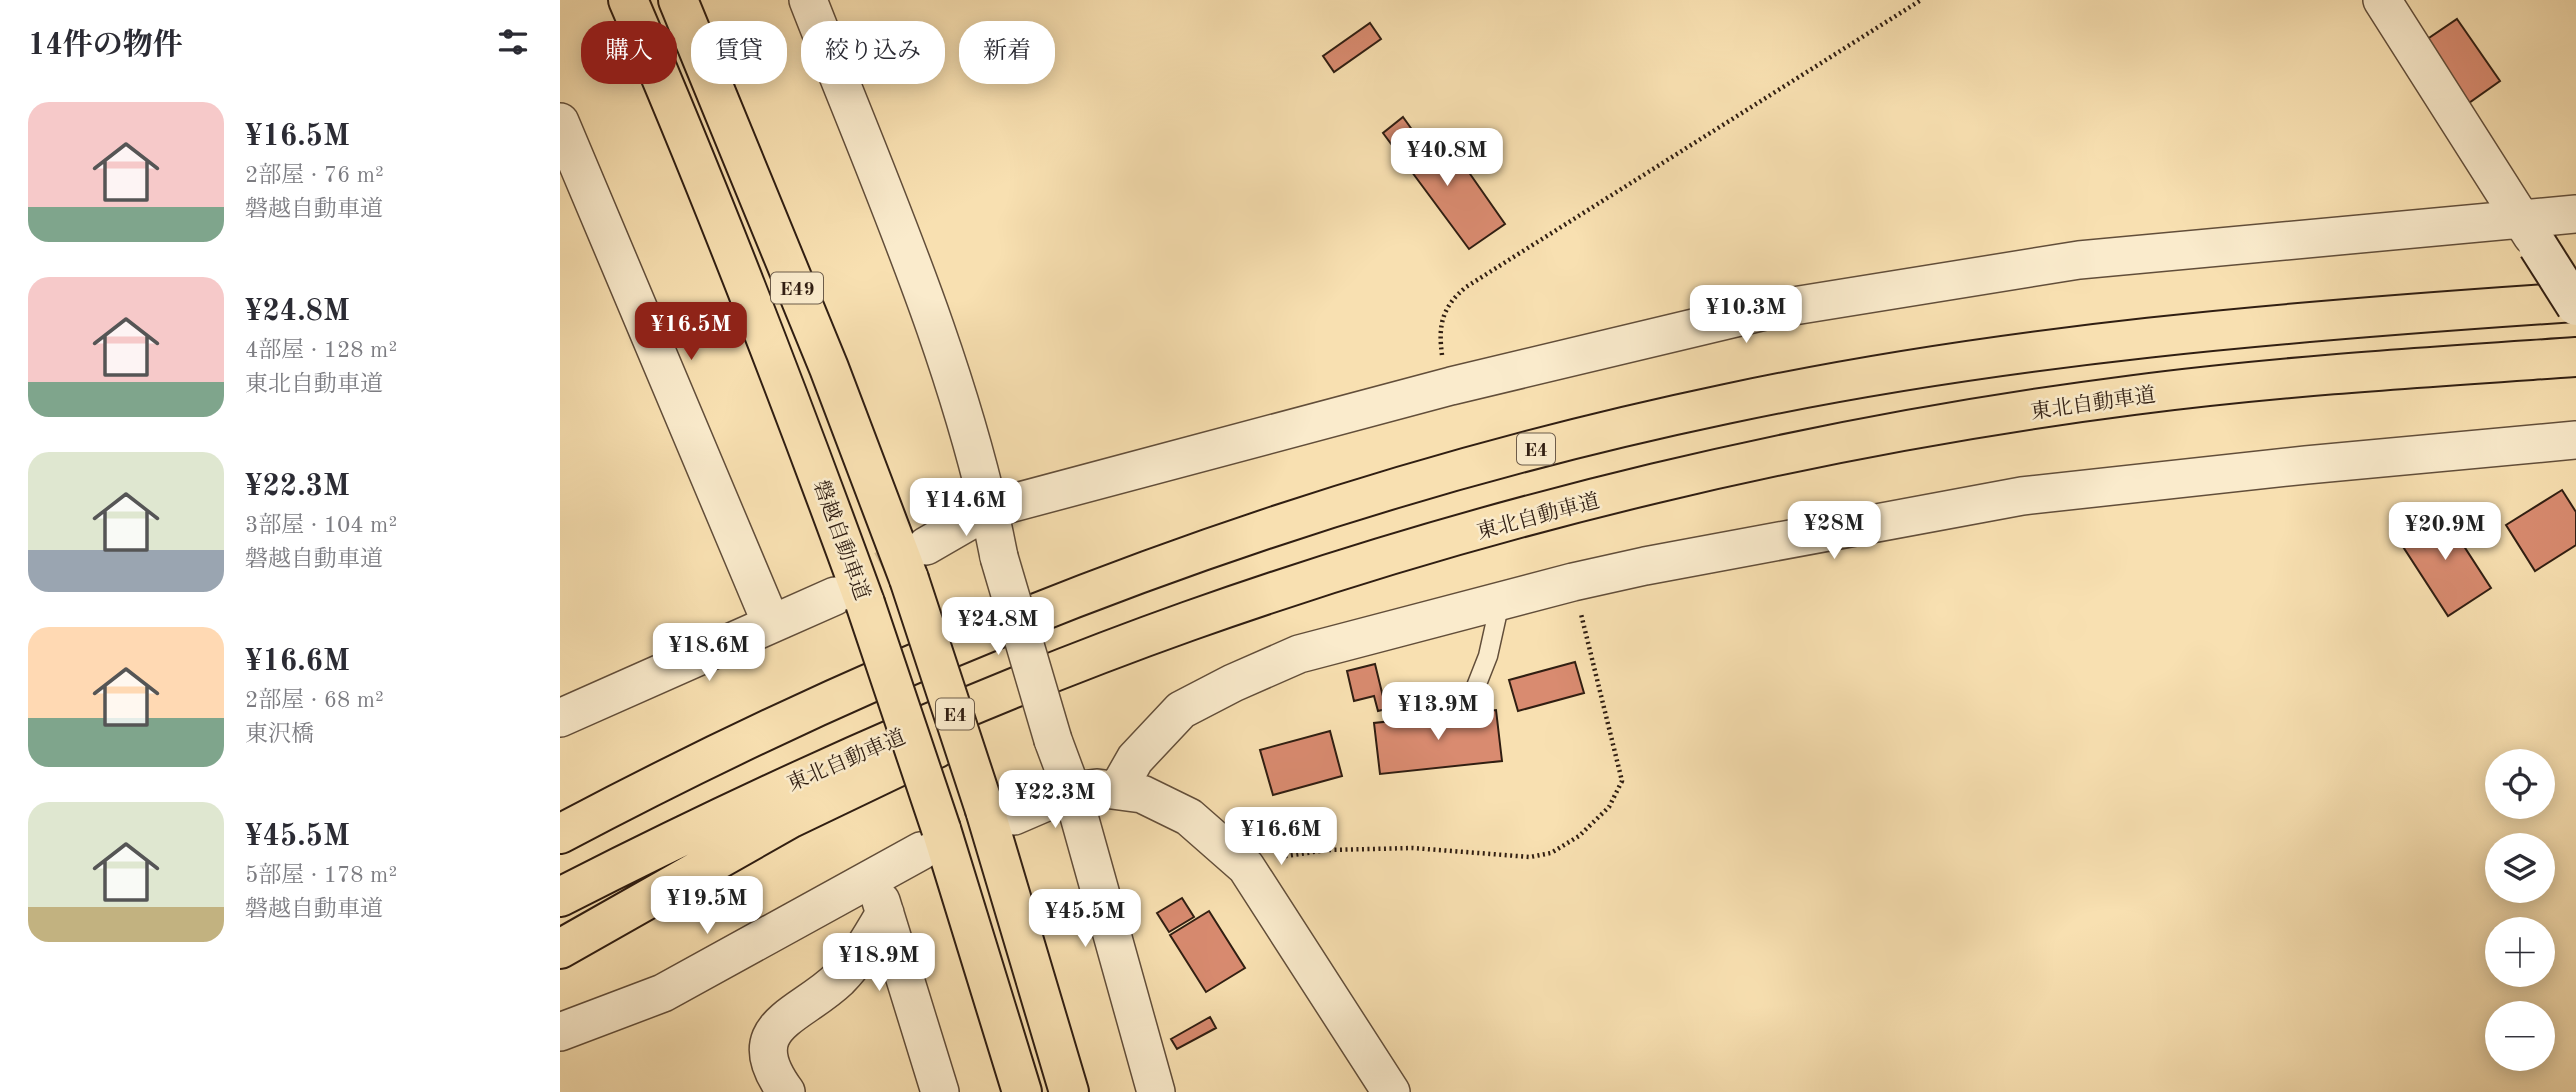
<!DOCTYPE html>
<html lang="ja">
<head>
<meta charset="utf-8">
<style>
	:root { --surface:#fff; --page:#f7f7f7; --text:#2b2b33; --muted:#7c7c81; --accent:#8f2418 }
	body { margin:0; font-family:"Old Standard TT","Noto Serif JP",serif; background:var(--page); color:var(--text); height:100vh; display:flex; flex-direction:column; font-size:26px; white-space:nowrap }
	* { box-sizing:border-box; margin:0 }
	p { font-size:23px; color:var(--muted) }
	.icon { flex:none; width:38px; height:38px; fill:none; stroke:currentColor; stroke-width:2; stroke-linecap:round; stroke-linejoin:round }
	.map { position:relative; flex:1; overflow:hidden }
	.side { display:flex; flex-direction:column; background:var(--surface); width:560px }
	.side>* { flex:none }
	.top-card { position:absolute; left:21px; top:21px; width:665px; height:63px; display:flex; gap:14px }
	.fabs { position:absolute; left:1925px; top:749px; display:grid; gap:14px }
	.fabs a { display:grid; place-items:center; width:70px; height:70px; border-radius:50%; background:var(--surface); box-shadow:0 4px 18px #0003; font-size:35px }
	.price { position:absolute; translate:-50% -60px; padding:0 16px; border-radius:14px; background:#fff; color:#222; font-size:23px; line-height:46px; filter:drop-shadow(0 2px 4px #0008) }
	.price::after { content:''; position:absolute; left:50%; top:42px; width:21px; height:16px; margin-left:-10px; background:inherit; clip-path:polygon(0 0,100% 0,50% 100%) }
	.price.current { background:var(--accent); color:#fff }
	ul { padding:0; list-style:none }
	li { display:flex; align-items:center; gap:21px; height:175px; padding:0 28px }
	li span { display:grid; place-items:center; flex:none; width:196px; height:140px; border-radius:21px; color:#555 }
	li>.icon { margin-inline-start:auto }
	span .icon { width:84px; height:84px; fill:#fffc; stroke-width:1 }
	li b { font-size:30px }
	h2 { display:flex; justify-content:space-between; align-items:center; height:84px; padding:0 28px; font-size:30px }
	.pill { padding:0 24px; border-radius:28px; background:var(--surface); box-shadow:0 4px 18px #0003; font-size:24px; line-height:63px }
	.pill.current { background:var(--accent); color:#fff }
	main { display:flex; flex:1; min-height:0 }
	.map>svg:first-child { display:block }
	.building { fill:#d98b70; stroke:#301e12; stroke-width:2 }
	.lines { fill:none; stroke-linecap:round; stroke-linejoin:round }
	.street-tunnel { stroke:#d0b991; stroke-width:37; stroke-dasharray:37 18; stroke-linecap:butt }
	.lane-casing { stroke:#624e3a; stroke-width:21 }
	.street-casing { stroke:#624e3a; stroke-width:40 }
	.highway-casing { stroke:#301e12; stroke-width:42 }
	.path { stroke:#301e12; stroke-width:4.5; stroke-dasharray:2 3.5; stroke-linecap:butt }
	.lane { stroke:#faebcc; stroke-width:18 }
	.street { stroke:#faebcc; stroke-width:37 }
	.highway { stroke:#f8e0b1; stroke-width:38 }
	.street-bridge-casing { stroke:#624e3a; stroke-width:40; stroke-linecap:butt }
	.secondary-bridge-casing { stroke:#301e12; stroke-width:42; stroke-linecap:butt }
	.highway-bridge-casing { stroke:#301e12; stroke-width:42; stroke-linecap:butt }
	.street-bridge { stroke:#faebcc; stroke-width:37 }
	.secondary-bridge { stroke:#faebcc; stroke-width:38 }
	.highway-bridge { stroke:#f8e0b1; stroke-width:38 }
	.labels { text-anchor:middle; stroke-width:5; stroke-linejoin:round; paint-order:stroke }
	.shield { fill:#faebcc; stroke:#6d5c4a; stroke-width:2 }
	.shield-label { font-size:19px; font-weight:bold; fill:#301e12 }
	.street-label { font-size:21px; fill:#301e12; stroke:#faebcc }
</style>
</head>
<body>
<main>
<section class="side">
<h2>14件の物件<svg class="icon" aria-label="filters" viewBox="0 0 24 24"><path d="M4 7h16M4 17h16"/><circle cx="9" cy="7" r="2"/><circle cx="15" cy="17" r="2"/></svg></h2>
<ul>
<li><span style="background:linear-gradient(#f6c9c9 75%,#7fa58c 0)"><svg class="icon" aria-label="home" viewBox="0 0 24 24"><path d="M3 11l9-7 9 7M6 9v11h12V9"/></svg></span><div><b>¥16.5M</b><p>2部屋 · 76 m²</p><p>磐越自動車道</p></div></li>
<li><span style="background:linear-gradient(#f6c9c9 75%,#7fa58c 0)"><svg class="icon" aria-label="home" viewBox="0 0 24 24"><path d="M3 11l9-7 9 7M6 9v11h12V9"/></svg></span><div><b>¥24.8M</b><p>4部屋 · 128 m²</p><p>東北自動車道</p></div></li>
<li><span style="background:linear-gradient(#dfe7d0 70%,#9aa5b1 0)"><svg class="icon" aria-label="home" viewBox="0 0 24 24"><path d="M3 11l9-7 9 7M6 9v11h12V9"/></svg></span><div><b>¥22.3M</b><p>3部屋 · 104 m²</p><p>磐越自動車道</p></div></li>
<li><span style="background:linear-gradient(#ffd9b3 65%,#7fa58c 0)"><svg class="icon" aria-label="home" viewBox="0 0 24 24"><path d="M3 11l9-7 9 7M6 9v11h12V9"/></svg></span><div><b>¥16.6M</b><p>2部屋 · 68 m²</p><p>東沢橋</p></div></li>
<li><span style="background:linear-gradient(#dfe7d0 75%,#c2b280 0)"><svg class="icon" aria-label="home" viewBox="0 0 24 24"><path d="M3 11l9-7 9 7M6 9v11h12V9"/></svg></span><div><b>¥45.5M</b><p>5部屋 · 178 m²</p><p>磐越自動車道</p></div></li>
</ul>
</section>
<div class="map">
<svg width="2016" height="1092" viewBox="0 0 2016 1092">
	<rect width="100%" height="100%" fill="#f8e0b1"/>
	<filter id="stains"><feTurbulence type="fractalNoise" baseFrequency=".00286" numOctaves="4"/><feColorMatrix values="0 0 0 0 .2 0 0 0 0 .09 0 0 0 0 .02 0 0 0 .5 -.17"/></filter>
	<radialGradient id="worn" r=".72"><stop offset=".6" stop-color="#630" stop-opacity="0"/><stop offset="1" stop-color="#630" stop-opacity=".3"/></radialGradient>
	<!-- building -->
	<path class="building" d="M1897,19l43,62 -34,24 -43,-63z
		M810,23l11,16 -47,33 -11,-16z
		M843,117l40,56 18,-12 44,63 -36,25 -86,-116z
		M2002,490l14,22v33l-41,26 -29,-46z
		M1880,512l6,8 7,-5 14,21 -7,4 31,48 -43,28 -50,-77z
		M1015,662l9,31 -66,18 -9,-31z
		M815,664l11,45 -8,2 -4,-15 -20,5 -7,-30z
		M936,710l6,51 -122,13 -6,-51z
		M770,731l12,45 -69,19 -13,-45z
		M622,898l12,19 -25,15 -12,-19z
		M649,911l36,57 -39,24 -36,-57z
		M650,1017l6,11 -39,21 -6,-10z"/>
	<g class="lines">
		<!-- street-tunnel -->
		<path class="street-tunnel" d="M275,596l91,-50
			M361,851l93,-35"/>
		<defs>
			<path id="lane" d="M915,689l13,-33 12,-54"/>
			<path id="street" d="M248,0c71,182 154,365 191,557
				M1822,0l150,236
				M0,122l211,501
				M366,546l64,-37 461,-123 318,-76 310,-50 497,-46
				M0,718l275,-122
				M493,740l19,51 84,301
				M558,789l17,-30 46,-49 52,-27 66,-29 274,-72 72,-16 377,-70 284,-31 270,-25
				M454,816l58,-25 25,-3 45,6 47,23 57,50 145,225
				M321,901l59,191
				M0,1032l103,-39 258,-142
				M226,1092c-48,-66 12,-74 53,-113 19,-19 32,-42 46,-66"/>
			<path id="highway" d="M68,0c86,199 163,400 237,603
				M118,0l151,368 80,211
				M425,810l84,282
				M381,829l81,263
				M0,834c369,-196 757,-344 1166,-430 280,-60 565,-83 850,-102
				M0,897c204,-104 413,-199 629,-276 302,-107 626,-185 945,-226 146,-19 295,-28 442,-38
				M0,949l231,-131 146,-70"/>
		</defs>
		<!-- lane casing -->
		<use href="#lane" class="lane-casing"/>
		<!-- street casing -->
		<use href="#street" class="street-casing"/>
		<!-- highway casing -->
		<use href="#highway" class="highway-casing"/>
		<!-- path -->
		<path class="path" d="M882,355c-4,-30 0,-48 24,-68l455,-287
			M720,857l47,-7 86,-2 117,9 21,-4 28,-17 30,-29 13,-26 -41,-167"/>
		<!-- lane -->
		<use href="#lane" class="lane"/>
		<!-- street -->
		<use href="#street" class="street"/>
		<!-- highway -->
		<use href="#highway" class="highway"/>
		<defs>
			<path id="street-bridge" d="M439,557l54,183"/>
			<path id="secondary-bridge" d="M1978,246l38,60"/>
			<path id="highway-bridge" d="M349,579l76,231
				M305,603l76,226"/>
		</defs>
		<!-- street-bridge casing -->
		<use href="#street-bridge" class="street-bridge-casing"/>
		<!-- secondary-bridge casing -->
		<use href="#secondary-bridge" class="secondary-bridge-casing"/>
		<!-- highway-bridge casing -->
		<use href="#highway-bridge" class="highway-bridge-casing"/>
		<!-- street-bridge -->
		<use href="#street-bridge" class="street-bridge"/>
		<!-- secondary-bridge -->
		<use href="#secondary-bridge" class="secondary-bridge"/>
		<!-- highway-bridge -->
		<use href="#highway-bridge" class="highway-bridge"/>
	</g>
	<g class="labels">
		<!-- shield labels -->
		<g class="shield">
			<rect x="211" y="272.5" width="52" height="31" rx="5"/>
			<rect x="957" y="433.5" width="38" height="31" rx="5"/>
			<rect x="376" y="698.5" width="38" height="31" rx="5"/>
		</g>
		<g class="shield-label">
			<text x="237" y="295">E49</text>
			<text x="976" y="456">E4</text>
			<text x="395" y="721">E4</text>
		</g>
		<!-- street labels -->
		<g class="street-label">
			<text transform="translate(1533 403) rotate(-8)" y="7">東北自動車道</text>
			<text transform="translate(978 516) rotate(-15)" y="7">東北自動車道</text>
			<text transform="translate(282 540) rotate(70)" y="7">磐越自動車道</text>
			<text transform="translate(286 760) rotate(-23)" y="7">東北自動車道</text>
		</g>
	</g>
	<rect width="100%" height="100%" filter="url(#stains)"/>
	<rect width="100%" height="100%" fill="url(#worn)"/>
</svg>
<div class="fabs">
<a><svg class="icon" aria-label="locate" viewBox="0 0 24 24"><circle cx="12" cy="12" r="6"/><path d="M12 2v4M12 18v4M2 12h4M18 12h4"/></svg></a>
<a><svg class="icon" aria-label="layers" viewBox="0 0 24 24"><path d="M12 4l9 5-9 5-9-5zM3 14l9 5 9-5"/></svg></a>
<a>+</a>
<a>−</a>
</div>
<b class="price" style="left:887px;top:188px">¥40.8M</b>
<b class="price" style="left:1186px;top:345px">¥10.3M</b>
<b class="price current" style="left:131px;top:362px">¥16.5M</b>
<b class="price" style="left:406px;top:538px">¥14.6M</b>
<b class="price" style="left:1274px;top:561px">¥28M</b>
<b class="price" style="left:1885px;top:562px">¥20.9M</b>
<b class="price" style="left:438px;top:657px">¥24.8M</b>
<b class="price" style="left:149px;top:683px">¥18.6M</b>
<b class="price" style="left:878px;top:742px">¥13.9M</b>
<b class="price" style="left:495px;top:830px">¥22.3M</b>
<b class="price" style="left:721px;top:867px">¥16.6M</b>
<b class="price" style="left:147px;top:936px">¥19.5M</b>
<b class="price" style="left:525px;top:949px">¥45.5M</b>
<b class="price" style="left:319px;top:993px">¥18.9M</b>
<div class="top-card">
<a class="pill current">購入</a>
<a class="pill">賃貸</a>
<a class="pill">絞り込み</a>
<a class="pill">新着</a>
</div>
</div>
</main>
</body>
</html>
